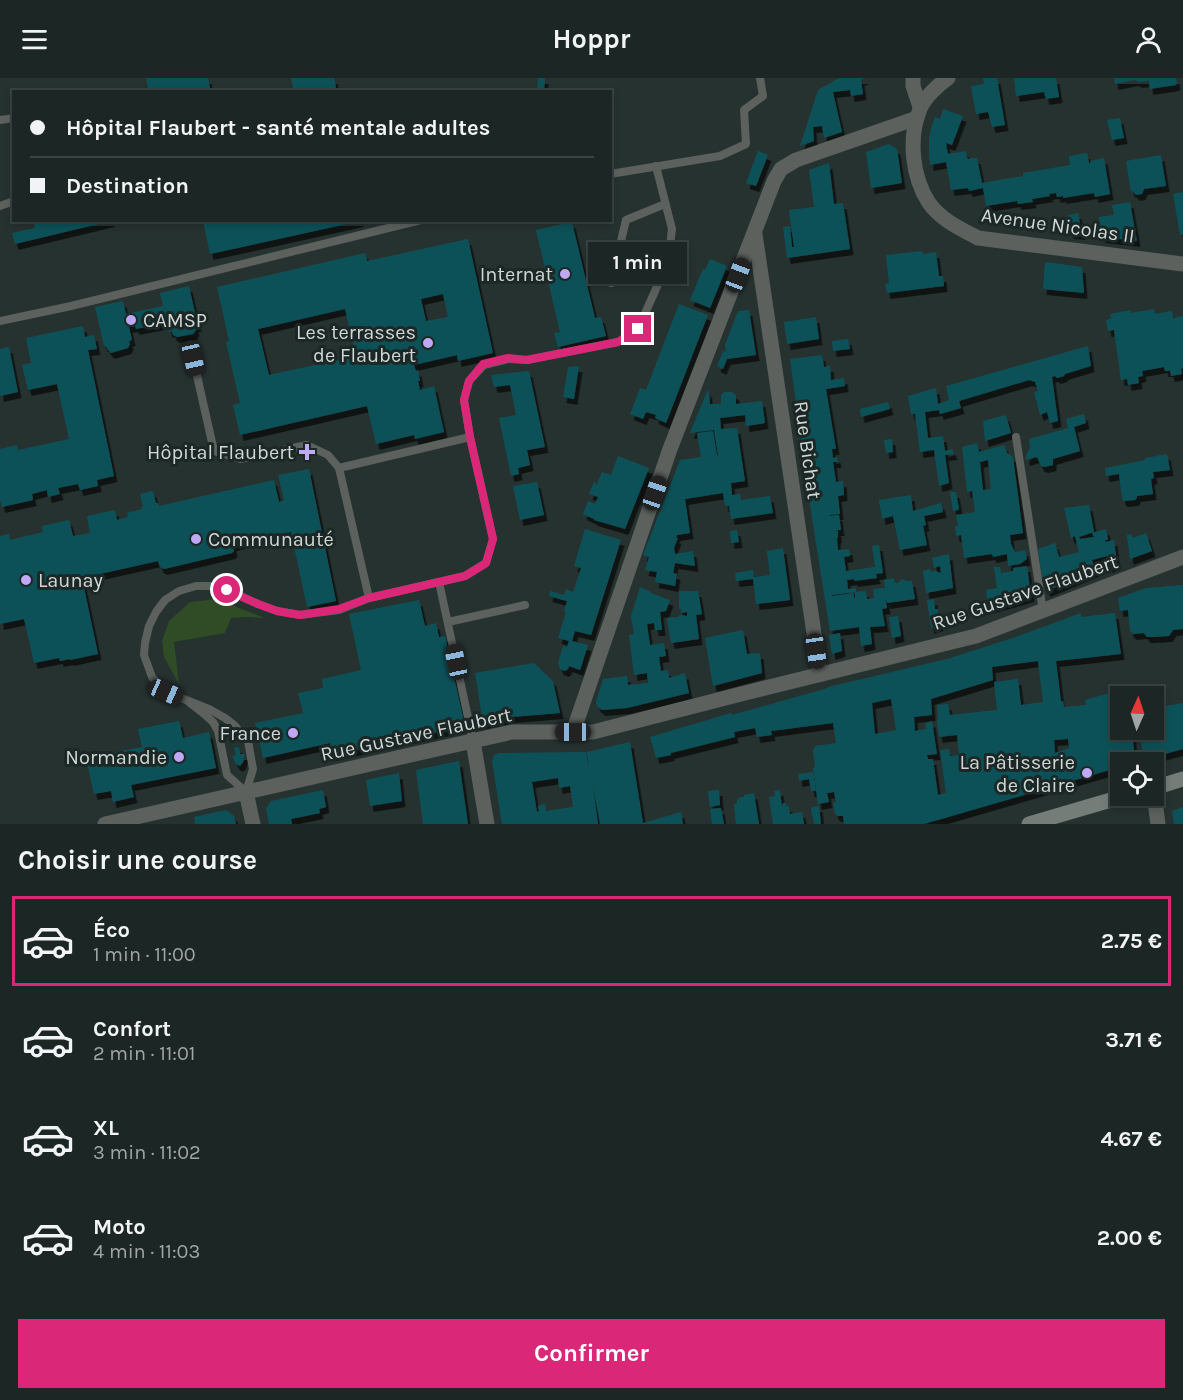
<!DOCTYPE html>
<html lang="fr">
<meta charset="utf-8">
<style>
:root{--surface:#1c2624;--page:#293231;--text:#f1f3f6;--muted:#a0a5a6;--line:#3a4341;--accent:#db2777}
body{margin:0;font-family:Karla,sans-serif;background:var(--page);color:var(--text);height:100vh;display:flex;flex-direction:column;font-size:22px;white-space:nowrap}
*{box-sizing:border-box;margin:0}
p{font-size:20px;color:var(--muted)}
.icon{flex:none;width:33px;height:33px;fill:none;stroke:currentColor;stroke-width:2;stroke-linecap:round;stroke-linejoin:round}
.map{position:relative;height:746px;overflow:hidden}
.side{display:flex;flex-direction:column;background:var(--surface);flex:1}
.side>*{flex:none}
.guide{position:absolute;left:12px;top:12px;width:600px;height:132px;border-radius:0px;box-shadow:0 3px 9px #0003,0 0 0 2px var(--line);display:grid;align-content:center;height:132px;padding:0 18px;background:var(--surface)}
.needle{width:39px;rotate:3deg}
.controls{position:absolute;left:1110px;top:608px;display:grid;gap:12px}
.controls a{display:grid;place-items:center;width:54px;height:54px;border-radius:0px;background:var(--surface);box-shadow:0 3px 9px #0003,0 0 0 2px var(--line);font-size:30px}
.end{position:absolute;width:27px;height:27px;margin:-14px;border:8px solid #db2777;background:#fff;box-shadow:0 0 0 3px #fff}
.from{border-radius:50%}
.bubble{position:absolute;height:42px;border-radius:0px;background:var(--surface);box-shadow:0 3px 9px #0003,0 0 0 2px var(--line);font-size:20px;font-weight:700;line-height:42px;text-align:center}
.car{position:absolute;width:18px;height:36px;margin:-18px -9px;border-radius:8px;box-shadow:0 0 4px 2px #0007;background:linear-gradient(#222 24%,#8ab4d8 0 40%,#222 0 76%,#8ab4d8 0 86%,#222 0)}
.guide b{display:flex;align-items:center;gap:21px;height:57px;font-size:22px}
.guide b+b{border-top:2px solid var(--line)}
.guide i{width:15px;height:15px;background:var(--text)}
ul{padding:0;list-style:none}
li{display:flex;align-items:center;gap:18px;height:90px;margin:0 12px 9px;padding:0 6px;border:3px solid transparent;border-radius:0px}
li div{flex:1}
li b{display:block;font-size:22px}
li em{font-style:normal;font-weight:700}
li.on{border-color:var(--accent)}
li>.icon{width:54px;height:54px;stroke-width:1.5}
h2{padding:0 18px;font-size:27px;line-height:72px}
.cta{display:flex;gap:12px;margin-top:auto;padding:12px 18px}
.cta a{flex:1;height:69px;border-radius:0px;background:var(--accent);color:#fff;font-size:24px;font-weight:700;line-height:69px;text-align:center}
header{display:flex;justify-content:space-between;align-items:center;height:78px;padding:0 18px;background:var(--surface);font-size:27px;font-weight:700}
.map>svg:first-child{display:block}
.green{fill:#2f4c26}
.building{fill:#115159;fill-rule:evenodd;filter:url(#shadow)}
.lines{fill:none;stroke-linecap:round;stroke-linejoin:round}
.service{stroke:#5c615e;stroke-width:8}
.minor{stroke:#5c615e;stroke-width:15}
.secondary{stroke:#757d78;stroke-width:15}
.route{stroke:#db2777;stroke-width:8}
.poi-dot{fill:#bfa8f4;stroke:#1c2826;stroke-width:2}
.labels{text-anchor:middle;stroke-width:6;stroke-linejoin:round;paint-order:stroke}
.street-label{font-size:20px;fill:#d0d7d6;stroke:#1c2826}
.poi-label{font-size:20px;fill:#d0d7d6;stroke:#1c2826;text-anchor:end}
</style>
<header><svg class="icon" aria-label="menu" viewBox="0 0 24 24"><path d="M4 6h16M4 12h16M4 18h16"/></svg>Hoppr<svg class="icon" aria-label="person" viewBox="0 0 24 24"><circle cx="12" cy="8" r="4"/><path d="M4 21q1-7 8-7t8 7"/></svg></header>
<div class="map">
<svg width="1183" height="746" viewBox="0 0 1183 746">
<defs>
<filter id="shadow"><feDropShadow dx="3.5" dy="6" stdDeviation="0" flood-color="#0009"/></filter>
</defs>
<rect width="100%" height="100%" fill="#263230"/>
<polygon class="green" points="216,521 265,540 247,539 231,540 225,555 174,564 179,606 164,579 162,563 169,543 190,524"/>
<g class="building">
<polygon points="146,0 208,0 211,14 149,14"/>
<polygon points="291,0 334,0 337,14 294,14"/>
<polygon points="538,0 545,0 544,14 537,14"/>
<polygon points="839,0 866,0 861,2 863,16 851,18 850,12 833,14 842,54 824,60 822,48 813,49 814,63 800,68 818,12"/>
<polygon points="983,0 997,0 1005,47 992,49 988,34 976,36 971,8 984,6"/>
<polygon points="1014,0 1056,0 1059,19 1046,21 1044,14 1016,18"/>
<polygon points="1114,0 1176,0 1177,5 1176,7 1150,11 1148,1 1147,3 1139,4 1135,2 1115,6"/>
<polygon points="943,31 963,38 952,67 946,65 948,76 966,73 967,80 969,81 971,80 977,80 982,105 1023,98 1023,95 1070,87 1069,78 1087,75 1089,85 1091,85 1090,83 1104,80 1110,116 1095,119 1094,115 1063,120 1063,118 1057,119 1056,115 1049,116 1050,118 1032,121 1033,124 1018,126 1017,123 986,128 983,110 969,113 968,110 951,112 946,84 930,87 929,74 929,60 932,47 935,39 940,41"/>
<polygon points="1120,40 1124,60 1112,62 1107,42"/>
<polygon points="889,66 897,71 902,105 871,110 866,74"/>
<polygon points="758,73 768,77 756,108 746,105"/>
<polygon points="1161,77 1166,108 1144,111 1142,116 1136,117 1133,113 1131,114 1126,83"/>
<polygon points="829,85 834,126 843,125 850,171 787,180 783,149 790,148 792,169 794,169 789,132 814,129 809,92"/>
<polygon points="1183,114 1183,156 1180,157 1173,116"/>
<polygon points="1130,124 1137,163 1102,159 1099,139 1114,137 1112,127"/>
<polygon points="1078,135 1082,156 1070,155 1068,137"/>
<polygon points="33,142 111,142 111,143 15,166 12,155 35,150"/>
<polygon points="203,142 360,142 360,143 210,176"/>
<polygon points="572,144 595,240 601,239 606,258 558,269 554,255 560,254 536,152"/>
<path d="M468 161 493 275 458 283 457 277 414 287 416 293 418 292 420 303H418L420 312 434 308 444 354 415 361 414 357 376 366 367 328 240 357 233 327 240 325 226 264 229 263 217 209 365 175 367 183ZM443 216 448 239 426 243 421 221ZM345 231 356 278 269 297 258 251Z"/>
<polygon points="922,173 923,176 936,174 939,198 943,198 944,208 887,215 885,206 889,205 886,177"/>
<polygon points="710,181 727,188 710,230 690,222 703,191 705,192"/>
<polygon points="1045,184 1082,189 1084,215 1043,211"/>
<polygon points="189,208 198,248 195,248 196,252 193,256 177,259 173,257 172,253 169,254 166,241 161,242 162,246 136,251 135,248 129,249 132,262 129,263 130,266 128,270 111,275 108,272 106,268 104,268 95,229 123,223 126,236 163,228 160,215"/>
<polygon points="679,226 708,237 666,345 655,340 656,337 646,334 643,341 630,336 640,310 646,312"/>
<polygon points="1154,231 1155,236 1172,233 1173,240 1183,238 1183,290 1181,291 1182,296 1171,298 1170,293 1165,293 1164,289 1142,293 1143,298 1138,299 1139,305 1128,307 1127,301 1121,302 1114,252 1108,253 1106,242 1111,241 1110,236 1131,232 1131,235"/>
<polygon points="749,232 756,277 727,281 723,291 717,288 723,273 726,274 725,267 738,233"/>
<polygon points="816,239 819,261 787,266 784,244"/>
<polygon points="83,248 85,259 94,257 97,271 88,272 114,398 97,402 98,408 80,412 78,406 58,410 60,416 48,419 47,412 32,416 33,422 2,429 0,422 0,371 17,367 18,372 69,361 57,306 28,312 22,287 31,285 26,260"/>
<polygon points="848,261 850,271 833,273 832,263"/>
<polygon points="1088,268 1091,288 1065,296 1064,298 1057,300 1055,298 1052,299 1058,343 1050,345 1047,334 1040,337 1034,314 1038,313 1035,304 1029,302 959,323 961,330 940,336 939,332 925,334 928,360 943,358 945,373 952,371 954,376 945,377 949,405 939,408 934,372 920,374 915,336 911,336 908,318 936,310 938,326 949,322 946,308"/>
<polygon points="9,269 18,314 0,318 0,271"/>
<polygon points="822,277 824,289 830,288 831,302 844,300 845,308 826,311 836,371 832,371 833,380 837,379 838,384 833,384 836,404 843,403 844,417 838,418 840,436 830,437 830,438 839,437 841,452 836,452 838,453 838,459 837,461 838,472 849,471 850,478 844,479 846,493 875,489 872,468 879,467 883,495 876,496 877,500 854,503 854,501 847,502 848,511 856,510 856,514 832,517 832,518 853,515 855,522 855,514 866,513 867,521 874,520 873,511 885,510 884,502 894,500 895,505 898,505 902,501 907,503 912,503 915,521 887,525 885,519 887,530 882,531 885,548 870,549 872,566 861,568 859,549 830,553 812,440 790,281"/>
<polygon points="579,288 574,321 563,319 568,289"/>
<polygon points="529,293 545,369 527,372 530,387 518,390 519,396 511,398 499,340 516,337 510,307 494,309 491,297"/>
<polygon points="708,311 710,326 721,326 721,317 724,314 732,314 736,317 736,326 762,323 765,345 746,348 745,337 720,340 721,351 737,350 745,403 731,405 732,417 740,416 741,422 770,418 773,435 731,441 729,428 725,428 723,415 685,421 690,455 677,457 676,460 678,460 674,470 675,476 693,473 695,488 675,485 673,495 677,496 675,508 655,504 657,494 645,492 649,479 643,477 680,382 701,379 697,355 713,353 717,377 718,377 714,352 690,355"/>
<polygon points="888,324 890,331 861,339 860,331"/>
<polygon points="1084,336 1086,345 1074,349 1080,373 1053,381 1053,387 1045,389 1041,388 1037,379 1026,382 1026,378 1030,369 1029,361 1068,350 1066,341"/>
<polygon points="1006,337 1011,355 985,363 983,343"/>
<polygon points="892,361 893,374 886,375 884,362"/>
<path d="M977 365 979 374 1004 367 1007 375 1013 379 1023 455 1010 457 1011 466 1015 474 1025 472 1027 481 1020 486 1008 488 1007 476 993 479 992 476 964 480 961 457 956 458 955 448H958L956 437 975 434 972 413 967 414 962 369ZM988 382 991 411 983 412 980 384Z"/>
<polygon points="1167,376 1170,392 1153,394 1154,400 1151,401 1153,416 1137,418 1137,420 1135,422 1124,423 1122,421 1119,396 1106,398 1105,390 1145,382 1145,380"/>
<polygon points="618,378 649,390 625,451 594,442 594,441 583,436 588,423 595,426 598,419 589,416 594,404 597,406 602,394 611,397"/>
<polygon points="309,391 336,523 307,529 291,454 233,467 234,473 232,475 164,491 160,489 158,483 82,500 98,576 70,582 70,581 60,583 59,580 34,585 24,541 0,546 0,458 9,456 10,462 43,454 42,448 69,442 73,458 90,455 87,438 115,432 117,442 128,439 127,435 142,431 141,429 143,428 140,416 153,413 156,425 158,425 159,428 274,402 279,424 284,422 278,397"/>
<polygon points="537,404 544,437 520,442 513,408"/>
<polygon points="950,414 956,414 959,431 958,432 953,433"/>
<polygon points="911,417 913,433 941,425 943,434 924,438 926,447 923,448 927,467 900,472 893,438 882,441 879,422"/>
<polygon points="1089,427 1094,454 1079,459 1080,461 1094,459 1092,455 1106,451 1108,462 1105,462 1106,464 1114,462 1117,486 1109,489 1107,478 1092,482 1095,493 1047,513 1042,499 1038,471 1055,465 1059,479 1079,474 1075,458 1071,460 1064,430"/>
<polygon points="585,451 621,462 591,557 575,553 572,563 588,567 580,592 569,588 568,591 565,593 560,591 558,585 563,568 567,569 569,563 558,560 566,534 564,533 567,523 549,518 550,513 564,517 566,511 573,514 581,490 574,488"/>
<polygon points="737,452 739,464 731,465 730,453"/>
<polygon points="1146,455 1152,473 1130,481 1127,457 1131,456 1133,460"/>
<polygon points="783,470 790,522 756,526 753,501 736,503 735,495 753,492 754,499 770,497 767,473"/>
<polygon points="949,476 953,510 926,515 923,493 930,491 931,494 935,493 941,495 940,488 934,490 932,480"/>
<polygon points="1027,488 1031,518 988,530 986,512 997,510 994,489 1000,489 1001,495 1013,493 1013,490"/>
<polygon points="1183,507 1183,551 1173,552 1169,558 1151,559 1147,559 1144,555 1133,556 1130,553 1128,532 1120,533 1118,520 1146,510"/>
<polygon points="640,509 651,514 651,515 670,522 666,533 660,534 662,552 655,552 654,545 647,546 650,567 664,565 666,578 659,579 661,593 668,592 669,600 685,595 689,615 627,630 602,632 597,628 596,624 603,601 627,598 628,607 648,605 647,595 634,597 629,557 634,556 631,538"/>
<polygon points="679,513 698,513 702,536 696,537 699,561 671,565 667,540 678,539 679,537 687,538 687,534 681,535 681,531 679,531"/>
<polygon points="934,521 935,531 938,531 940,547 931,550 927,522"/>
<polygon points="419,522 425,548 436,545 439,559 445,558 465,648 332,677 330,665 263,680 255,645 303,635 298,615 323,610 322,601 361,592 349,536"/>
<path d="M1081 535V539L1115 535 1121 576 1056 583 1061 623H1063L1064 629 1086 627 1085 622 1127 610 1128 618H1120V641L1113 643 1114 650 1120 649V651H1132L1135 684H1120V689L924 746H844L843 738H838L835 736 833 725 836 724 834 714 827 715 829 724 818 726 813 690 815 689 813 673 815 668 836 665 833 645 771 653 772 657 757 659 755 650 734 654 735 659 671 675V677L656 680 650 659 731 635 732 637 828 610V609L947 581 1013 560ZM1038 583 1043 624 1021 627 1018 601 994 604 997 632 950 637 948 626 937 627 938 639 937 644 939 659 957 657 959 677 950 678 949 671 940 672 946 715 938 717 933 681H928L927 677 937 676 932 643 926 645 925 648 927 651 915 653 914 639 932 637 931 621 993 602 992 589ZM891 621 896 652 875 656 872 625ZM1068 661 1069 670 1055 675 1054 662Z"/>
<polygon points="898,538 901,558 892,560 889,539"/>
<polygon points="743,552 747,576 760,575 762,595 713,608 705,560"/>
<polygon points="840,555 842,573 832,576 829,557"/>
<polygon points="534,585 553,603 560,635 512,639 483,645 475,595"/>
<polygon points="1183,625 1183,671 1143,682 1140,651 1154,651 1154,630"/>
<polygon points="179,643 183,660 209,654 216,690 131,707 134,719 113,724 111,713 94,716 86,680 142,669 138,651"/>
<path d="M630 664 643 745 681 734 683 746H600L593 708 598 746H502L492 683 494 677 500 675 586 674 589 690 587 674ZM558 700 559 710 570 708 573 729 546 733 545 726 538 728 539 733 537 734 532 704Z"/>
<polygon points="239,669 240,676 245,676 243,684 240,688 236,686 232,678 236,677 234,670"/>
<polygon points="459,683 468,746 423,746 416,692"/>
<polygon points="813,694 816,713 811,713 809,701 799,703 798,696"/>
<polygon points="399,695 402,723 370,728 366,702"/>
<polygon points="323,712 326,729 319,731 320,735 291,741 292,746 269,746 266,730 271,723"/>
<polygon points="719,712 720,727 710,729 708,713"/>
<polygon points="780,712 782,729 783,725 786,725 786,728 789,728 790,736 802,734 804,746 773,746 769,719 775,718 774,713"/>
<polygon points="754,715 759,746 736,746 734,726 737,725 737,722 740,719 744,719 744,717"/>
<polygon points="819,728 821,746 814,746 811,731 812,729"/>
<polygon points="1183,729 1183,746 1174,746 1172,733"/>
<polygon points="721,730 724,746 712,746 710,731"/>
<polygon points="226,732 234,738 236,746 195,746 194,739"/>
</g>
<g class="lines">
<g class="service">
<polyline points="0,42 14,40"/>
<polyline points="610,96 720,78 746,66 744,32 763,18 760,0"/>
<polyline points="0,128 14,123"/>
<polyline points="611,205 626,142 665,126"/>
<polyline points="0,243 71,228 421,142"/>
<polyline points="470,359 464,322 469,303 484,287 508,281 527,282 618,264 638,251 668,184 672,151 656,88"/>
<polyline points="1016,359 1043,533"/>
<polyline points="339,390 369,520"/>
<polyline points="439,504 473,663"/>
<polyline points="448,544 525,527"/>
<polyline points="189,624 203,635 213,644 218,653 227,697 246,714 253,691 248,663 234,647 225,640 209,631 166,614 152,599 144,577 145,565 149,548 156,534 165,522 179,513 196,508 210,508 227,512 258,526 277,533 300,537 339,532 369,520 465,498 486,485 493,461 470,359 339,390 328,377 307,367 240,381 214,373 193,280"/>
</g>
<g class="minor">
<polyline points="913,0 913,8 920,29"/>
<path d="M948 0C938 7 924 20 920 31 908 60 912 99 929 125 941 142 961 151 978 160L1183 186"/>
<polyline points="755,156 820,596"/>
<polyline points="573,654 670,371 774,103 781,91 796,82 917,40"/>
<polyline points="473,663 487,746"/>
<polyline points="246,714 253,746"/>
<polyline points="1154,716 1158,746"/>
<polyline points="105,746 512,654 593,654 741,616 976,558 1183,479"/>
</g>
<g class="secondary">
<polyline points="1154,710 1183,701"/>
<polyline points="1029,746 1128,717"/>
</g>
</g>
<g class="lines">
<polyline class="route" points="227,512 258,526 277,533 300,537 339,531 369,520 465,498 486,485 493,461 470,359 464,322 469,303 483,286 508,280 527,282 618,264 638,251"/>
</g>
<g class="poi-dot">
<circle cx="565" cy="196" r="6"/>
<circle cx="131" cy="242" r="6"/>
<circle cx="428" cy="265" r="6"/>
<path d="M304 365h6v6h6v6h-6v6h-6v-6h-6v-6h6z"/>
<circle cx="196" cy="461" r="6"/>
<circle cx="26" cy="502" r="6"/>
<circle cx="293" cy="655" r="6"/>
<circle cx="179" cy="679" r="6"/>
<circle cx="1087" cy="695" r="6"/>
</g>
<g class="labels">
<g class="street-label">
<text transform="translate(1058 147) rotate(8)" y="7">Avenue Nicolas II</text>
<text transform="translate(808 372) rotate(82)" y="7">Rue Bichat</text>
<text transform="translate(1025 514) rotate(-19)" y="7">Rue Gustave Flaubert</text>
<text transform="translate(416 656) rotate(-12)" y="7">Rue Gustave Flaubert</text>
</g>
<g class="poi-label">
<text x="553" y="203">Internat</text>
<text x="143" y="249" text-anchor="start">CAMSP</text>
<text x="416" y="261">Les terrasses<tspan x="416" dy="23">de Flaubert</tspan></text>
<text x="294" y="381">Hôpital Flaubert</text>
<text x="208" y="468" text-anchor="start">Communauté</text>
<text x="38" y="509" text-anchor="start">Launay</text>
<text x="281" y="662">France</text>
<text x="167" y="686">Normandie</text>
<text x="1075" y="691">La Pâtisserie<tspan x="1075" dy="23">de Claire</tspan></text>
</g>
</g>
</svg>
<div class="controls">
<a><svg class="needle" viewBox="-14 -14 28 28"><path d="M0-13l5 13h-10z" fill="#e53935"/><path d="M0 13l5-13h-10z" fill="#a0a5a6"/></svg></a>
<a><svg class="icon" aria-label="locate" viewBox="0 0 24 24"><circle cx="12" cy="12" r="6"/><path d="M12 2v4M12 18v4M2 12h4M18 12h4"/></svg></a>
</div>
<i class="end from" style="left:227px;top:512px"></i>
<i class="end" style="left:638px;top:251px"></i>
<div class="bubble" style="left:588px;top:164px;width:99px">1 min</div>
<i class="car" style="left:738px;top:197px;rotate:21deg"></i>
<i class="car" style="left:193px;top:280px;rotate:167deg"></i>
<i class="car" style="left:655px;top:415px;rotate:19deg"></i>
<i class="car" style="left:816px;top:573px;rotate:172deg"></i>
<i class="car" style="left:456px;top:584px;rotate:348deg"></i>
<i class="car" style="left:166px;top:614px;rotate:114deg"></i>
<i class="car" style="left:573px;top:654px;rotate:270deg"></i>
<div class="guide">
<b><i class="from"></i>Hôpital Flaubert - santé mentale adultes</b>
<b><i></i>Destination</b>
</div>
</div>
<section class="side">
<h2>Choisir une course</h2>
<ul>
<li class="on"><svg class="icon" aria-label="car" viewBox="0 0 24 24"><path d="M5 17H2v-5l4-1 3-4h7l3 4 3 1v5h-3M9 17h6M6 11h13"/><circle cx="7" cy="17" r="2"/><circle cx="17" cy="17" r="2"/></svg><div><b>Éco</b><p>1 min · 11:00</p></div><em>2.75 €</em></li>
<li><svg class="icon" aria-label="car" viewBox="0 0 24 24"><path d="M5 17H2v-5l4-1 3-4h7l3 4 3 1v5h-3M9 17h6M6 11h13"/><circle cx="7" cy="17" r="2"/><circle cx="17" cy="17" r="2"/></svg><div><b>Confort</b><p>2 min · 11:01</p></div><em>3.71 €</em></li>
<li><svg class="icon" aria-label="car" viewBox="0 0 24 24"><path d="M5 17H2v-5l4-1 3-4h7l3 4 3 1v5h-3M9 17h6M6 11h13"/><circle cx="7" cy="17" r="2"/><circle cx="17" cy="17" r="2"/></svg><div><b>XL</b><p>3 min · 11:02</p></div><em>4.67 €</em></li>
<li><svg class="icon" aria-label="car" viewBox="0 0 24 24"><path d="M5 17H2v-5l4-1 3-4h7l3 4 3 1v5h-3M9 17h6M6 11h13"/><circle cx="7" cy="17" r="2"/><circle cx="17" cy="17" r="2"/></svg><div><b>Moto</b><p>4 min · 11:03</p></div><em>2.00 €</em></li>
</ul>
<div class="cta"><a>Confirmer</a></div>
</section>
